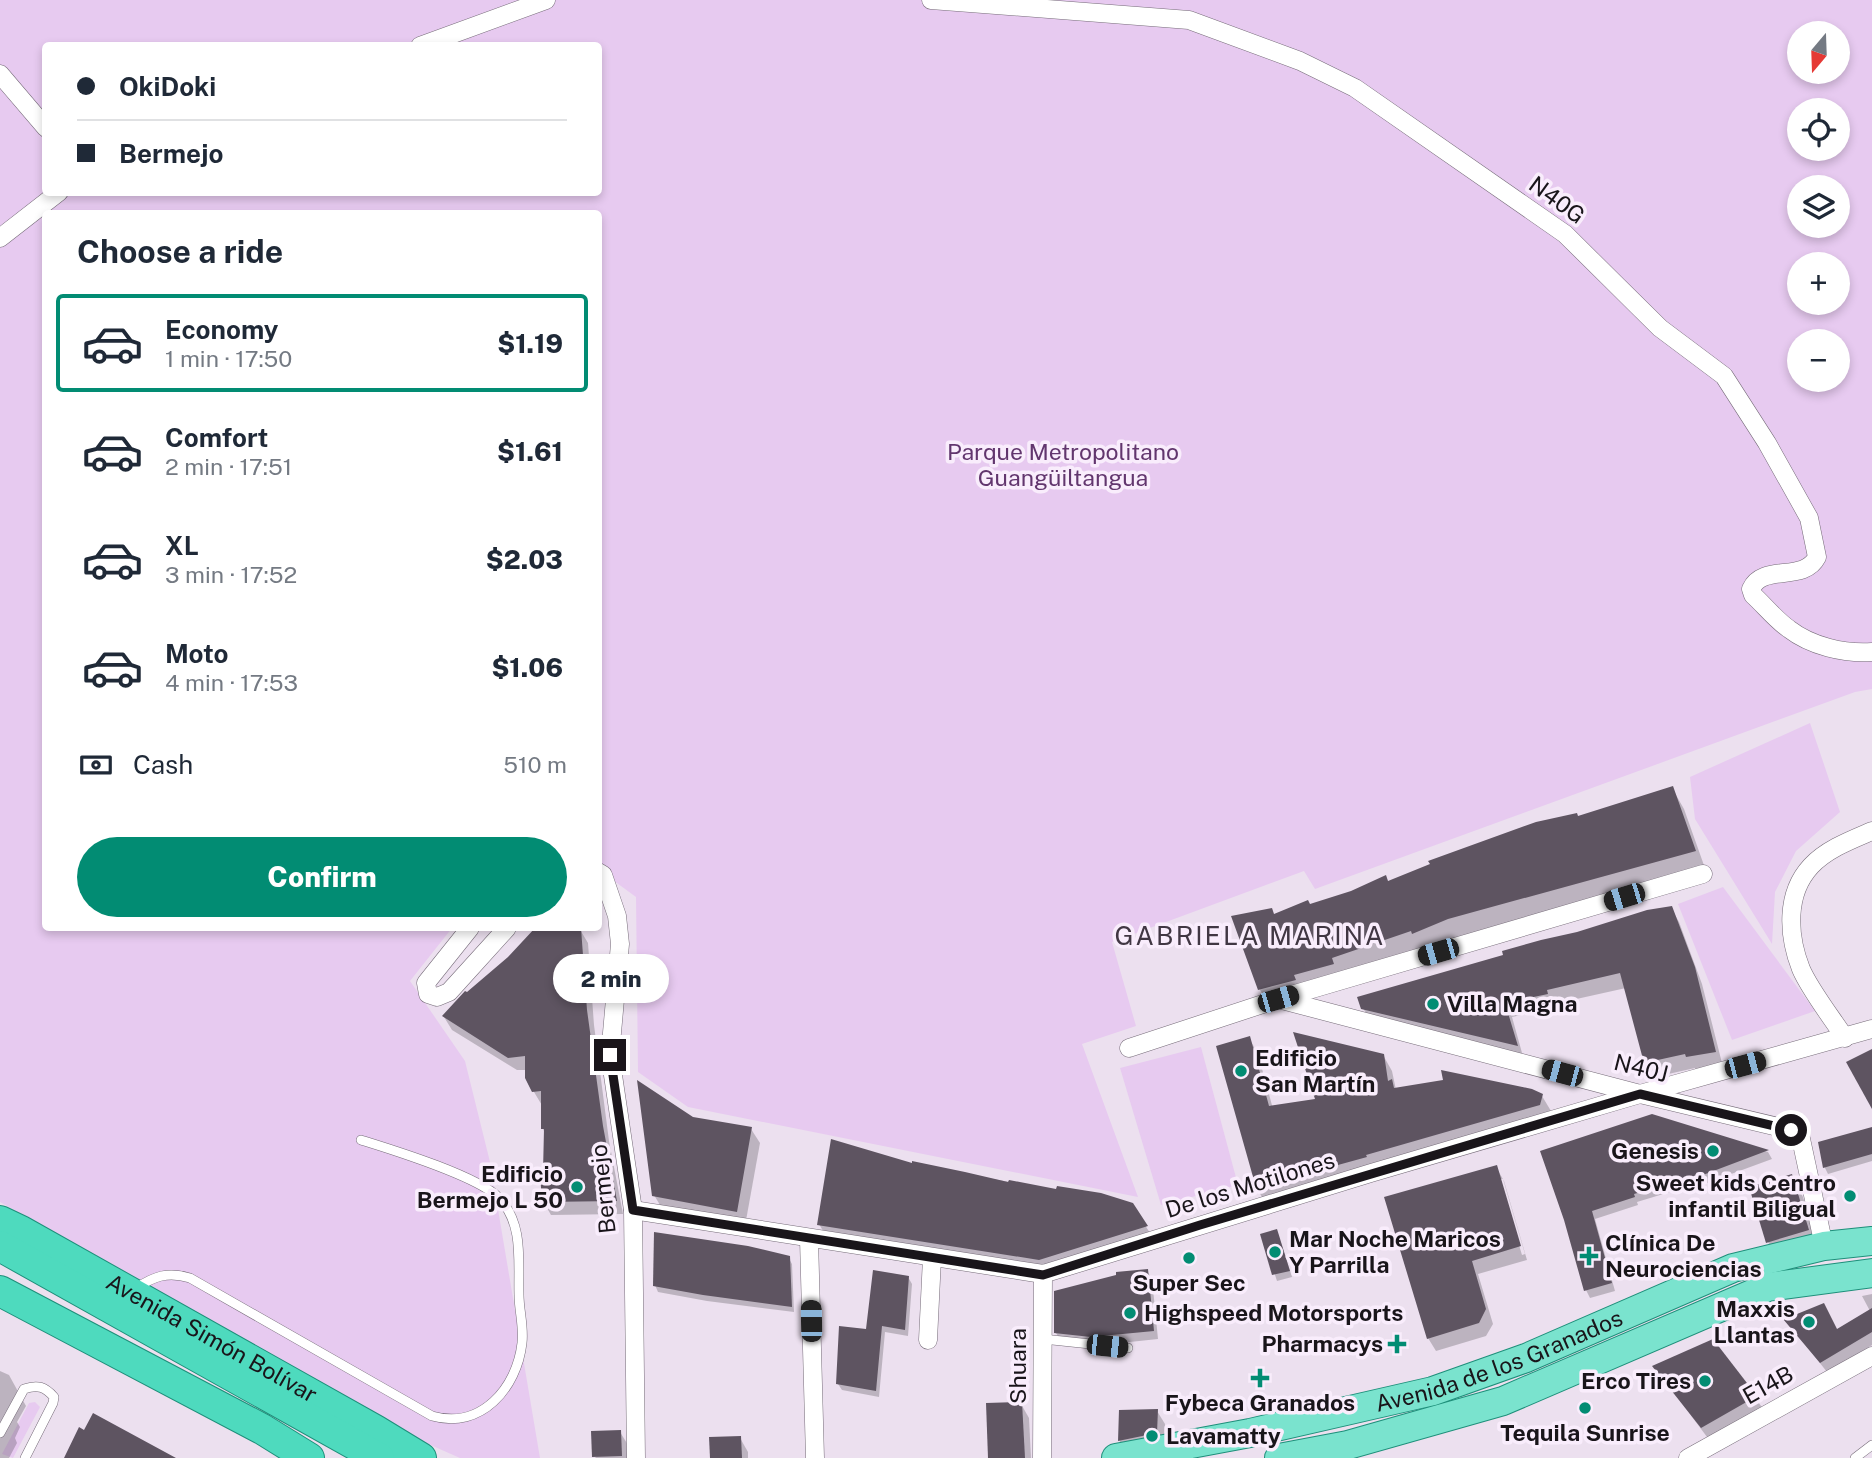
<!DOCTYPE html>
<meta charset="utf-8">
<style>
:root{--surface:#fff;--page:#f6f6f7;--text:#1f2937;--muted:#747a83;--line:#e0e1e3;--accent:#028c73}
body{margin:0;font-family:"Public Sans",sans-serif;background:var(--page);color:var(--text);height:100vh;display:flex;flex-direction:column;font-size:26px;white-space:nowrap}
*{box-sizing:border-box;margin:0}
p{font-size:23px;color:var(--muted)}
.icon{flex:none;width:38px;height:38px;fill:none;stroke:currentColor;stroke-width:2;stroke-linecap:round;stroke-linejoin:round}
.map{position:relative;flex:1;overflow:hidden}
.side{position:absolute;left:42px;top:210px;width:560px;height:721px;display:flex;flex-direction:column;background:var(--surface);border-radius:7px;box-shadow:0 4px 10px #0003}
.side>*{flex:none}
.banner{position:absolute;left:42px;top:42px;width:560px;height:154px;border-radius:7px;box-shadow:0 4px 10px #0003;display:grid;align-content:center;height:154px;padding:0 35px;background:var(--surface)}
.needle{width:46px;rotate:199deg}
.buttons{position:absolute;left:1787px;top:21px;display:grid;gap:14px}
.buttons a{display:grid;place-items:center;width:63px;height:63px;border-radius:50%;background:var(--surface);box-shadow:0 4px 10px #0003;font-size:35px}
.end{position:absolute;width:32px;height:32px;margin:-16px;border:9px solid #19151a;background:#fff;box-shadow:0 0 0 4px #fff}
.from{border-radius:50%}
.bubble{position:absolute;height:49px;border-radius:24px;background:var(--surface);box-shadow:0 4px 10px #0003;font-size:23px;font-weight:800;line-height:49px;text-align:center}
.car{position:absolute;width:21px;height:42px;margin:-21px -10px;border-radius:9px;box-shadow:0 0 5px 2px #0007;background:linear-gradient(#222 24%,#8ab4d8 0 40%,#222 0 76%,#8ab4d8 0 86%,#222 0)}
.banner b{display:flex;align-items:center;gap:24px;height:66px;font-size:26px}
.banner b+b{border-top:2px solid var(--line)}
.banner i{width:18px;height:18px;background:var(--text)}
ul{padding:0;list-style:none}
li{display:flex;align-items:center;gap:21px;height:98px;margin:0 14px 10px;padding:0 21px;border:4px solid transparent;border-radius:7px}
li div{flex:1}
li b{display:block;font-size:26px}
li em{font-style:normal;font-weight:800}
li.on{border-color:var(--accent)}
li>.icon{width:63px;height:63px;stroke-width:1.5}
h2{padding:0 35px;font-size:32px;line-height:84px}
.pay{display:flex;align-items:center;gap:18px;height:77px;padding:0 35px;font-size:26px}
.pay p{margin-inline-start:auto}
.primary-button{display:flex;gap:14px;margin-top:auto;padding:14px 35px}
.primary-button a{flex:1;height:80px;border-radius:42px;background:var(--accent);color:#fff;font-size:28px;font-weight:800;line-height:80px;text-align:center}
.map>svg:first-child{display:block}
.green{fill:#e7caf0;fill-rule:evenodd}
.shadow{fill:#0003;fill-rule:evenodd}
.building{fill:#5e5461}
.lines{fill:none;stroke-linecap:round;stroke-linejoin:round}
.service-casing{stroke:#766c79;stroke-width:10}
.minor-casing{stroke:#766c79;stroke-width:19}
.primary-casing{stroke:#1e8f7a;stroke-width:30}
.trunk-casing{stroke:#1e8f7a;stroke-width:32}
.service{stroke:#fff;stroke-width:9}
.minor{stroke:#fff;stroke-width:18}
.primary{stroke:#7ae3ce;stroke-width:28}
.trunk{stroke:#4edabe;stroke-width:30}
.route{stroke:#19151a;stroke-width:9}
.poi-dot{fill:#028c73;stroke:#f9edfc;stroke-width:2.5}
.labels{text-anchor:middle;stroke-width:7;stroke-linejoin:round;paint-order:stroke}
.street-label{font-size:23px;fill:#19151a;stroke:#f9edfc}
.park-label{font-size:23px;fill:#62366e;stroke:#f9edfc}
.poi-label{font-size:23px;font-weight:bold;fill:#19151a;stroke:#f9edfc;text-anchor:start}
.quarter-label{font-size:26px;letter-spacing:2px;fill:#413743;stroke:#f9edfc}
</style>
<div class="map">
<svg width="1872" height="1458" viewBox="0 0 1872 1458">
<rect width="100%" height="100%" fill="#ece0ef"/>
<g class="green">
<path d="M0 0H1872V689L1855 692 1315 889 1304 871 1112 942 1136 1026 1082 1044 1138 1197 688 1107 638 1072 636 897 599 870 598 214H46V928H452L410 981 465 1061 490 1162 540 1458H460L426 1443 0 1202ZM1799 33H1838V72H1799ZM46 46H598V192H46ZM1799 110H1838V149H1799ZM1799 187H1838V226H1799ZM1799 264H1838V303H1799ZM1799 341H1838V380H1799Z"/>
<polygon points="1810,723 1840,812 1796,851 1775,892 1772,944 1695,819 1690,777"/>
<polygon points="1723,887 1815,1011 1732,1040 1678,904"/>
<polygon points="1201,1047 1238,1185 1161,1205 1120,1068"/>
<polygon points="35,1402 40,1407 13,1458 2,1454 29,1403"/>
</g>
<g class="shadow">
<polygon points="1672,788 1684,809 1706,871 1305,996 1306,1001 1272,1010 1260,990 1233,917 1274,916 1310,906 1389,882"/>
<polygon points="1671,908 1679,922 1702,984 1723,1067 1696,1071 1695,1068 1655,1077 1646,1063 1626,988 1554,1004 1555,1008 1512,1017 1524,1060 1372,1024 1363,1008"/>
<polygon points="538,928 579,928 588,943 594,1025 609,1141 623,1214 551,1215 543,1201 545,1133 543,1129 543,1107 534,1092 527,1070 517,1070 452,1030 444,1017 509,958"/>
<polygon points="1249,1038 1258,1054 1273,1109 1317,1101 1383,1055 1392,1071 1396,1090 1542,1096 1551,1111 1267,1206 1258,1190"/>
<polygon points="1652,1115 1768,1152 1772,1159 1685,1191 1683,1188 1637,1202 1638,1205 1595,1219 1615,1291 1590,1298 1586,1290 1566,1220"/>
<polygon points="751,1129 760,1143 745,1226 663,1210 654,1195"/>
<polygon points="1872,1129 1872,1161 1828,1174 1825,1168 1820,1143"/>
<polygon points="914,1165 1132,1204 1153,1238 1047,1271 826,1236 819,1224"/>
<path d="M1496 1167 1504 1181 1527 1260 1478 1274 1493 1324 1486 1336 1436 1351 1428 1338ZM1499 1179H1503L1525 1254 1522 1255Z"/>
<polygon points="1791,1176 1803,1197 1820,1251 1780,1263 1768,1242"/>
<polygon points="1277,1231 1292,1277 1277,1281 1262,1235"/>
<polygon points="788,1257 792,1264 794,1312 707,1301 658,1292 655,1285"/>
<polygon points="1147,1271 1152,1279 1158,1339 1111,1344 1061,1341 1056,1333"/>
<polygon points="908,1277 912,1284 908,1336 885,1332 879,1397 842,1390 838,1384"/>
<polygon points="1872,1294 1872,1345 1827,1372 1782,1315 1797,1316 1837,1332 1870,1311 1862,1296"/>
<polygon points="1713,1341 1764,1410 1710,1441 1655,1367"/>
<polygon points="0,1371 9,1375 26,1406 17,1422 20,1427 15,1438 17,1443 9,1458 0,1458"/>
<polygon points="1021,1404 1029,1418 1031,1458 990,1458"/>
<polygon points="1157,1411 1165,1424 1164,1447 1127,1454 1119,1440"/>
<polygon points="620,1432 628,1445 628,1458 595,1458"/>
<polygon points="740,1438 748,1452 748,1458 712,1458"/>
</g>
<g class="building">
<polygon points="1673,786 1696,851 1448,919 1412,934 1411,931 1332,958 1334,964 1294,975 1296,980 1258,990 1231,916 1272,908 1274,914 1308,900 1310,904 1351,891 1386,875 1388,881 1430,864 1428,861 1536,822 1577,813 1578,816"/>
<polygon points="1672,906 1695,967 1716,1052 1686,1057 1685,1054 1644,1063 1620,973 1547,990 1548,994 1505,1003 1518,1046 1361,1009 1357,997 1503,955 1502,951 1541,940 1577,932 1647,910"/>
<polygon points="535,928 581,928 587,1010 603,1126 617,1201 542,1202 540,1173 543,1172 544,1129 541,1129 541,1091 532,1092 525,1078 525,1056 508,1058 442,1016 465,991 467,992 508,957"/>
<polygon points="1293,1032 1384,1054 1388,1081 1392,1079 1394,1088 1443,1080 1441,1070 1532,1089 1543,1094 1540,1105 1366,1155 1367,1157 1327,1168 1327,1170 1257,1191 1216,1046 1250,1036 1269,1106 1315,1099"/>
<polygon points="1872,1049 1872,1109 1846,1062"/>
<polygon points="637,1080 693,1117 752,1127 737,1212 652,1196"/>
<polygon points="1652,1114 1769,1150 1679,1184 1678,1181 1634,1194 1635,1197 1592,1211 1612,1283 1584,1291 1564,1220 1540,1151"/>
<polygon points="1872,1127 1872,1154 1823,1168 1818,1142"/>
<polygon points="831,1139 912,1163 912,1161 965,1172 1008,1182 1009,1180 1056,1189 1057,1186 1101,1193 1133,1203 1148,1226 1039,1260 817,1225"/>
<polygon points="1497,1165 1521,1246 1472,1261 1486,1309 1479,1323 1427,1339 1384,1197"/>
<polygon points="1792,1174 1809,1230 1766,1243 1749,1187"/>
<polygon points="1277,1229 1290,1271 1272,1275 1260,1234"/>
<polygon points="654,1232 748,1246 790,1256 792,1307 703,1295 653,1286"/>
<polygon points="1148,1269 1154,1331 1091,1337 1054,1333 1054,1291 1116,1275 1116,1272"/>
<polygon points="873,1270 909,1276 905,1330 882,1326 876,1391 836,1384 839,1326 866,1329"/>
<polygon points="1824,1303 1837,1329 1872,1308 1872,1332 1820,1363 1778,1313 1797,1314"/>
<polygon points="1713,1339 1757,1396 1701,1428 1652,1366"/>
<polygon points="1022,1402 1025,1458 988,1458 986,1403"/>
<polygon points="1158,1409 1157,1433 1118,1441 1119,1410"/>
<polygon points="93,1413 176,1458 64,1458 79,1427 84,1430"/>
<polygon points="621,1430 622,1456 592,1457 591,1431"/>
<polygon points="741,1436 742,1458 710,1458 709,1437"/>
</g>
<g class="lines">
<defs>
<g id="service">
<path d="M135 1289C154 1276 168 1271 190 1278L432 1416C481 1430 517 1388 522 1343 524 1327 519 1310 519 1295 518 1261 524 1224 499 1198 478 1176 393 1150 361 1140"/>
<polyline points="1043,1339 1128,1348"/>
<path d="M0 1433 24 1389C38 1384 45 1387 54 1397L53 1403 25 1458"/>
<polyline points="1855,1458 1872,1445"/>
</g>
<g id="minor">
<path d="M931 0 1189 20 1300 61 1355 88 1565 234 1660 328 1724 376 1767 443 1809 518 1817 557C1804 583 1763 563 1751 589L1753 595C1765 606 1776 620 1789 629 1811 646 1844 654 1872 652"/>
<polyline points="420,46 546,0"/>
<polyline points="0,74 46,128"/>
<polyline points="0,238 59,192"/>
<polyline points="598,872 603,875 617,916 620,944 610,1055 633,1210 636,1458"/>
<polyline points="470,928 426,983 428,994 437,997 449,992 507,928"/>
<polyline points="1278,999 1640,1094 1791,1130 1801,1139 1824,1246"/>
<path d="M1845 1038C1832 1018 1810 990 1801 969 1788 936 1785 894 1811 866 1827 849 1851 840 1872 831"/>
<polyline points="1129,1048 1278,999 1703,874"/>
<polyline points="633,1210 1043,1274 1371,1173 1640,1094 1872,1029"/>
<polyline points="809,1239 815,1458"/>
<polyline points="928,1340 932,1258"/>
<polyline points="1042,1458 1043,1274"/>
<polyline points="1688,1458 1872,1356"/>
</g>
<g id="primary">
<path id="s1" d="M1116 1458 1250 1433 1433 1391 1526 1358 1733 1268 1824 1246 1872 1241"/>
<polyline points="1279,1458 1348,1445 1503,1401 1768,1287 1872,1273"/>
</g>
<g id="trunk">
<path id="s2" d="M0 1221 21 1231 375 1430 421 1458"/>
<polyline points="0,1246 379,1458"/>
<polyline points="0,1291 262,1429 309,1458"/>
</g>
</defs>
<use href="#service" class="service-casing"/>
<use href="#minor" class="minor-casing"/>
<use href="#primary" class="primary-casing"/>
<use href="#trunk" class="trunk-casing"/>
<use href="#service" class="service"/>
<use href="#minor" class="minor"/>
<use href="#primary" class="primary"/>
<use href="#trunk" class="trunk"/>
</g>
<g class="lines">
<polyline class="route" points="610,1055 633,1210 1043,1275 1200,1225 1640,1094 1791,1130"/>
</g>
<g class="poi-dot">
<circle cx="1433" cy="1004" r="7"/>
<circle cx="1241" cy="1071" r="7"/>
<circle cx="1713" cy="1151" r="7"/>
<circle cx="577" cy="1187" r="7"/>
<circle cx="1850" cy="1196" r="7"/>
<circle cx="1275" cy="1252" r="7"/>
<path d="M1585.5 1245.5h7v7h7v7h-7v7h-7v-7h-7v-7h7z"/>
<circle cx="1189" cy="1258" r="7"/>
<circle cx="1130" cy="1313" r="7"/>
<circle cx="1809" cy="1322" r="7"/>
<path d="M1393.5 1333.5h7v7h7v7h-7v7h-7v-7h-7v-7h7z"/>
<path d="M1256.5 1367.5h7v7h7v7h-7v7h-7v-7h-7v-7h7z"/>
<circle cx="1705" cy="1381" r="7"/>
<circle cx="1585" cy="1408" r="7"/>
<circle cx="1152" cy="1436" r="7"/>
</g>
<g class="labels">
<g class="street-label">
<text transform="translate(1557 200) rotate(36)" y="8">N40G</text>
<text transform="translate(1641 1068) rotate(14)" y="8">N40J</text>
<text transform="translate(1250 1185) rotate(-17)" y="8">De los Motilones</text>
<text transform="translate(603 1189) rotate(-96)" y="8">Bermejo</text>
<text dy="8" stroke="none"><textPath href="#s2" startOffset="242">Avenida Simón Bolívar</textPath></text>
<text dy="8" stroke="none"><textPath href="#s1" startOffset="396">Avenida de los Granados</textPath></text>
<text transform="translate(1018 1366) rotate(-90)" y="8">Shuara</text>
<text transform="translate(1768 1385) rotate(-29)" y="8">E14B</text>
</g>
<g class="park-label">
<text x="1063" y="460">Parque Metropolitano<tspan x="1063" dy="26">Guangüiltangua</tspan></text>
</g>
<g class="poi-label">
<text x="1447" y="1012">Villa Magna</text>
<text x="1255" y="1066">Edificio<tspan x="1255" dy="26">San Martín</tspan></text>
<text x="1699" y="1159" text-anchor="end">Genesis</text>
<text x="563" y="1182" text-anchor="end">Edificio<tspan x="563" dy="26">Bermejo L 50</tspan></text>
<text x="1836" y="1191" text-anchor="end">Sweet kids Centro<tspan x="1836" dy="26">infantil Biligual</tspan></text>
<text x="1289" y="1247">Mar Noche Maricos<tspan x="1289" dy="26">Y Parrilla</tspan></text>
<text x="1605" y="1251">Clínica De<tspan x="1605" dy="26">Neurociencias</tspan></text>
<text x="1189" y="1291" text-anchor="middle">Super Sec</text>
<text x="1795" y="1317" text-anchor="end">Maxxis<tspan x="1795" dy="26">Llantas</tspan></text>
<text x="1144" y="1321">Highspeed Motorsports</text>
<text x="1383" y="1352" text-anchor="end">Pharmacys</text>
<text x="1691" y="1389" text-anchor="end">Erco Tires</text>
<text x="1260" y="1411" text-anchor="middle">Fybeca Granados</text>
<text x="1585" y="1441" text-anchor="middle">Tequila Sunrise</text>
<text x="1166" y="1444">Lavamatty</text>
</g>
<g class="quarter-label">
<text x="1250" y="945">GABRIELA MARINA</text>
</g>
</g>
</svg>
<div class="buttons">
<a><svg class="needle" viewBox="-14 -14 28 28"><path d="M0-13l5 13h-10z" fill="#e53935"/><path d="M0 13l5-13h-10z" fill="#747a83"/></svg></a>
<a><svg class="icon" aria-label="locate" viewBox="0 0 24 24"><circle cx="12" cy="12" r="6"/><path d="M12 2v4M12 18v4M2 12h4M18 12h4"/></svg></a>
<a><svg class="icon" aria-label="layers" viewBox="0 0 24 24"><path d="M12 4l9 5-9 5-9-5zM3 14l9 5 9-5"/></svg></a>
<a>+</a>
<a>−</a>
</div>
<i class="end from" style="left:1791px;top:1130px"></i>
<i class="end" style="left:610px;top:1055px"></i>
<div class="bubble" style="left:553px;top:954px;width:116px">2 min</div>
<i class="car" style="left:1624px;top:897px;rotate:253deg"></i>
<i class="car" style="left:1438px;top:952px;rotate:254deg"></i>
<i class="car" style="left:1278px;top:999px;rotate:74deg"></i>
<i class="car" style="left:1745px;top:1065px;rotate:75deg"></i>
<i class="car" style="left:1562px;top:1073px;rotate:285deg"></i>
<i class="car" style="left:811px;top:1321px;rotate:359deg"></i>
<i class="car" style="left:1107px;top:1346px;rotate:96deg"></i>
<div class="banner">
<b><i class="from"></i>OkiDoki</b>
<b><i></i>Bermejo</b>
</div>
<section class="side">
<h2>Choose a ride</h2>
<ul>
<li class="on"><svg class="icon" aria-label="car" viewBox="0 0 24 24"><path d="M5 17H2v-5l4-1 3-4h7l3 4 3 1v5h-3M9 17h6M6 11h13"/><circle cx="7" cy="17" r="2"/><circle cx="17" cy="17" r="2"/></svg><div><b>Economy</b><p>1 min · 17:50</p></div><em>$1.19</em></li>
<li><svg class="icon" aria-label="car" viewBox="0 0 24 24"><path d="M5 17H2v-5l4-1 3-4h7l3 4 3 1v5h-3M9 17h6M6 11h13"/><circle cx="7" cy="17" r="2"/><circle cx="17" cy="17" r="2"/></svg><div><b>Comfort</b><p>2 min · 17:51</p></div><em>$1.61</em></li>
<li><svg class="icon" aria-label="car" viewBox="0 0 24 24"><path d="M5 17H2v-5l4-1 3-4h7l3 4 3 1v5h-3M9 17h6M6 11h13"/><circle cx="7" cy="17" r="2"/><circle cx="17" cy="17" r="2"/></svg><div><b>XL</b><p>3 min · 17:52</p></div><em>$2.03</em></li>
<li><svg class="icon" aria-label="car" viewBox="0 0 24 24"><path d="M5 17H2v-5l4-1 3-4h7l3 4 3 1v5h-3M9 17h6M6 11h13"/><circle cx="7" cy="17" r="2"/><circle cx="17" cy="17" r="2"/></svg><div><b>Moto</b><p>4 min · 17:53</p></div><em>$1.06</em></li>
</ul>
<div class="pay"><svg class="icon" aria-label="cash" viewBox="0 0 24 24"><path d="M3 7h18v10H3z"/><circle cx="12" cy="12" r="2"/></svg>Cash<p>510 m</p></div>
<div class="primary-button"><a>Confirm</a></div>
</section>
</div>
